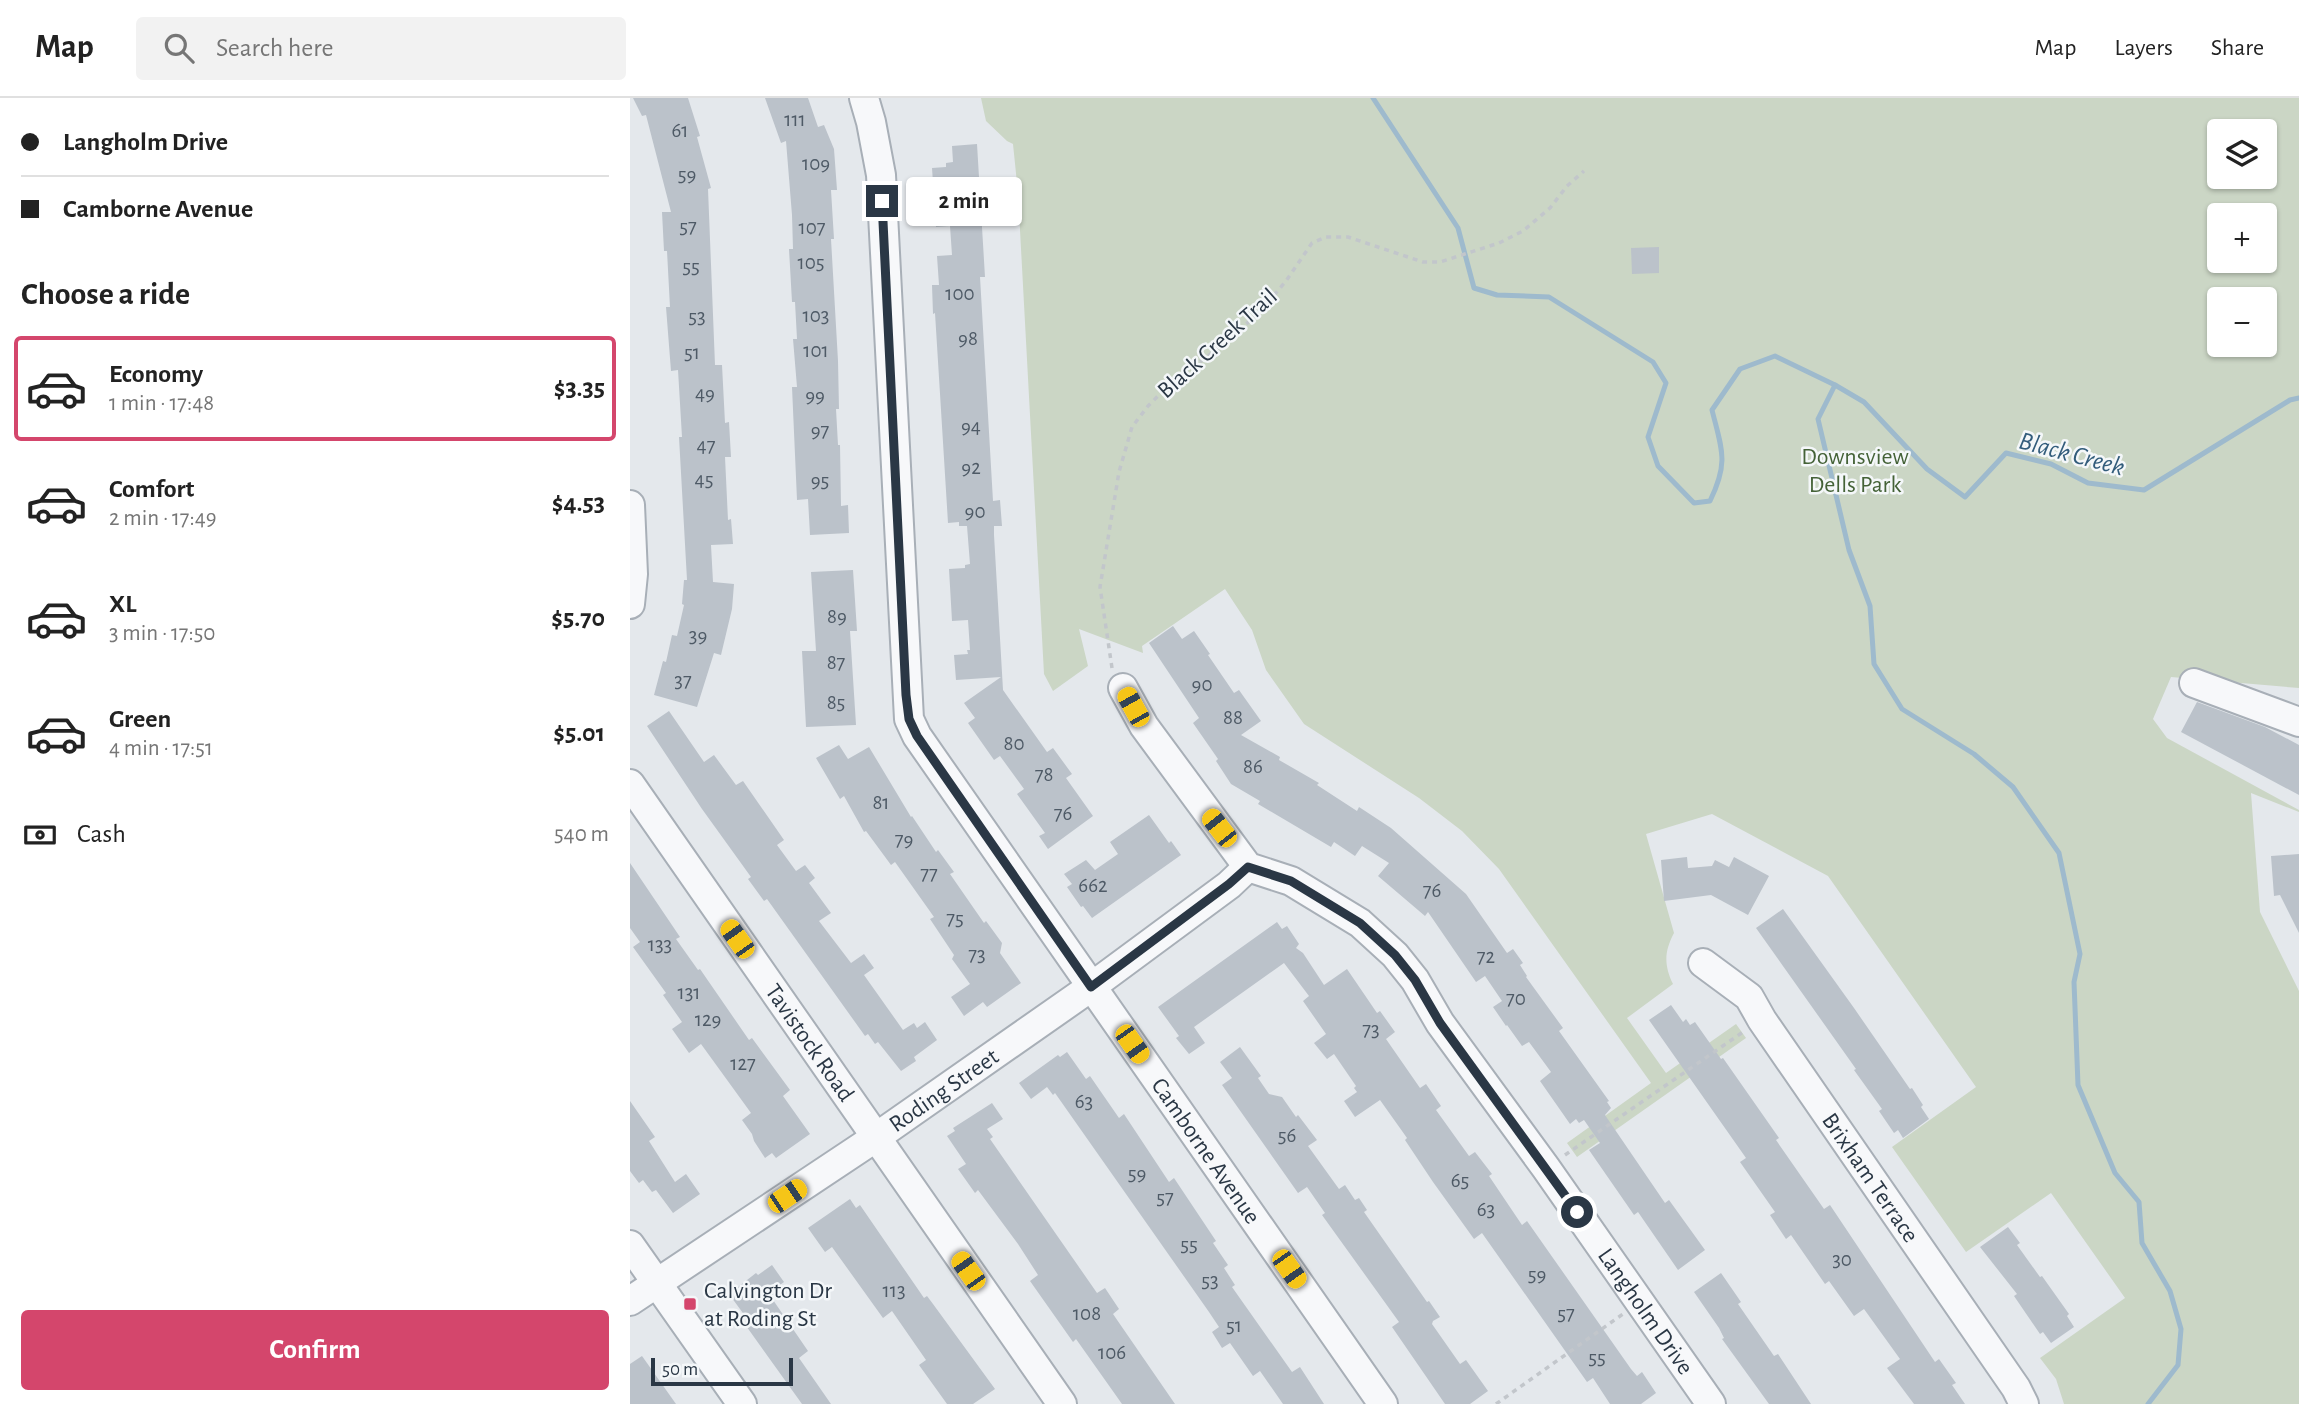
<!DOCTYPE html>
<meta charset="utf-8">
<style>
:root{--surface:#fff;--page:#f2f2f2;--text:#222;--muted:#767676;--line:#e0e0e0;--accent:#d4466c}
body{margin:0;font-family:"Alegreya Sans",sans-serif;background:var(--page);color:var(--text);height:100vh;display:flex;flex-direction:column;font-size:26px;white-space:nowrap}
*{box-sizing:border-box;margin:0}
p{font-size:23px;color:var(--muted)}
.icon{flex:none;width:38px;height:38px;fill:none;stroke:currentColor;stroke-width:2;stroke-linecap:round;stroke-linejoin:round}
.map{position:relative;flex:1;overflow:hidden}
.drawer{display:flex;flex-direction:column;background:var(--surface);width:630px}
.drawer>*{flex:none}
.hud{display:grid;align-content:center;height:154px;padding:0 21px;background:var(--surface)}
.controls{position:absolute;left:1577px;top:21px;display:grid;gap:14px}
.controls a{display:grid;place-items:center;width:70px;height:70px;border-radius:7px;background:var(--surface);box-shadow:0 2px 5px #0004;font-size:35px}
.scale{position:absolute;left:21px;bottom:18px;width:142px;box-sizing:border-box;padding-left:7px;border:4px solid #2a3745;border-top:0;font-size:19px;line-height:24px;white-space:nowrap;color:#2a3745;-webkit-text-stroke:5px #f4f7f9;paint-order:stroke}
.end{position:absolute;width:32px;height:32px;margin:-16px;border:9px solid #2a3745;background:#fff;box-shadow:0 0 0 4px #fff}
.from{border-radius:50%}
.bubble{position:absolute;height:49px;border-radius:7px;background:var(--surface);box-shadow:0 2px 5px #0004;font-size:23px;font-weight:700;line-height:49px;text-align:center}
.car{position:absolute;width:21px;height:42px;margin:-21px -10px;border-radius:9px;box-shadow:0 0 5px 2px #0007;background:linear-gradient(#f5c518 24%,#345 0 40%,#f5c518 0 76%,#345 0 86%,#f5c518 0)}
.hud b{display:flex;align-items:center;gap:24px;height:66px;font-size:26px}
.hud b+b{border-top:2px solid var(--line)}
.hud i{width:18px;height:18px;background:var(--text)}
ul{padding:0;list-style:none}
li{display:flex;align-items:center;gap:21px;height:105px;margin:0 14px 10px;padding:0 7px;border:4px solid transparent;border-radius:7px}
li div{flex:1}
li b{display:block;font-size:26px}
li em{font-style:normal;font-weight:700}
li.selected{border-color:var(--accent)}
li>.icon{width:63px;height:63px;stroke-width:1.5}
h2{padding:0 21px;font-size:32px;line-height:84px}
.pay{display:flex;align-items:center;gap:18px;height:77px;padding:0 21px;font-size:26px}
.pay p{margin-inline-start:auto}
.primary-button{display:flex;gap:14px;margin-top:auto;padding:14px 21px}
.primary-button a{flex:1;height:80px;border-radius:7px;background:var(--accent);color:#fff;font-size:28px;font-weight:700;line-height:80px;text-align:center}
header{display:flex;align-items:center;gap:42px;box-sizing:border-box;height:98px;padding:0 35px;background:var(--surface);border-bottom:2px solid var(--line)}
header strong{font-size:33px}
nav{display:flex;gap:38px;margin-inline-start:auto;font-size:24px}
.search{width:490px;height:63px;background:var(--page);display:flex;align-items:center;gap:18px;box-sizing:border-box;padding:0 24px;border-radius:7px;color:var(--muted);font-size:26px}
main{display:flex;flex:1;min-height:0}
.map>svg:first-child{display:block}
.green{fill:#cbd6c5;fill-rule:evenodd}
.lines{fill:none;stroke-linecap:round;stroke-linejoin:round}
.stream{stroke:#9ebacd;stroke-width:5}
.building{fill:#bbc2ca}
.minor-casing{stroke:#a8afb7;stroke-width:32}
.path{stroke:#c2c6cb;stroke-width:3.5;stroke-dasharray:5 5;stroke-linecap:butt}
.minor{stroke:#f7f8fa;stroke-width:28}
.route{stroke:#2a3745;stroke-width:9}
.poi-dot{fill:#d4466c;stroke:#f4f7f9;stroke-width:2.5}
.labels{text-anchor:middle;stroke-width:5;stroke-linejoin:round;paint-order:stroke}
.number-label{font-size:21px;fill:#4e5a66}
.street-label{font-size:24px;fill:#2a3745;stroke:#f4f7f9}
.park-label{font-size:24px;fill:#446237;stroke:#f4f7f9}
.poi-label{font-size:24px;fill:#2a3745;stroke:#f4f7f9;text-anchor:start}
.water-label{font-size:26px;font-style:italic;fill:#325c7b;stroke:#f4f7f9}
</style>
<header>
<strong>Map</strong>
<div class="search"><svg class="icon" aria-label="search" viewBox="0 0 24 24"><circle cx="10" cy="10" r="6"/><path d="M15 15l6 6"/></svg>Search here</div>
<nav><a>Map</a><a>Layers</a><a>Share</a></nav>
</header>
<main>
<section class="drawer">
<div class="hud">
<b><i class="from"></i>Langholm Drive</b>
<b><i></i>Camborne Avenue</b>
</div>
<h2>Choose a ride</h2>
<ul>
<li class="selected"><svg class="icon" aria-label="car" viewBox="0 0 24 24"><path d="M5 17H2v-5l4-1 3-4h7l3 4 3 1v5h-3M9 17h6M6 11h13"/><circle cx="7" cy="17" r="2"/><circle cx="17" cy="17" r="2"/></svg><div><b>Economy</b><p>1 min · 17:48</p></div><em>$3.35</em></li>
<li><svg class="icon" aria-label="car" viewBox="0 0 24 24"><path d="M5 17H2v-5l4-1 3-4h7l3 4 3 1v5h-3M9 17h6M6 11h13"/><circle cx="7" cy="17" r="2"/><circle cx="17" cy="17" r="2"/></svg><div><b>Comfort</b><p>2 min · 17:49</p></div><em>$4.53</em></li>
<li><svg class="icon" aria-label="car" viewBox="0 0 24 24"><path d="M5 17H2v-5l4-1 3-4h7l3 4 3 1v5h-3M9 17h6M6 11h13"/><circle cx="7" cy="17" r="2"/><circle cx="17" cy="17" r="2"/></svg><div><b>XL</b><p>3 min · 17:50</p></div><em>$5.70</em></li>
<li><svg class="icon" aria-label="car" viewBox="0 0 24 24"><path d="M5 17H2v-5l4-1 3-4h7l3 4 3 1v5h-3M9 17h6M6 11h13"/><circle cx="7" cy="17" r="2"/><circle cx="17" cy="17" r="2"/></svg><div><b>Green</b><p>4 min · 17:51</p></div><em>$5.01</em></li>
</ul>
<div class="pay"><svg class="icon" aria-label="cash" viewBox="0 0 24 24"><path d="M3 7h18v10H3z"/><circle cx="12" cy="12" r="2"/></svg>Cash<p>540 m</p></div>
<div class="primary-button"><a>Confirm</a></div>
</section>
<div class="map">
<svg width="1669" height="1306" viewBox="0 0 1669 1306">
<rect width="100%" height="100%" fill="#e4e8ec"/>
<path class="green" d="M351 0H1669V590L1541 579 1523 621 1537 640 1669 712V714L1621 695 1630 814 1669 893V1306H1434L1426 1281 1410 1260 1495 1200 1421 1095 1336 1154 1262 1049 1346 989 1198 778 1082 716 1016 736 1044 835C1034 854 1034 867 1043 886L997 920 1036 975 1106 926 1116 940 947 1059 937 1045 1021 985 869 771 832 733 789 700 674 626 636 572 622 532 595 491 512 548 513 555 449 531 458 568 423 593 414 576 388 95 383 46 377 43 356 23ZM1589 33H1634V79H1589ZM1589 117H1634V163H1589ZM1589 201H1634V247H1589Z"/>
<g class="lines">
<g class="stream">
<path d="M743 0 828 130 844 190 867 197 919 199 1023 264 1036 285 1018 339 1028 368 1064 405 1080 403C1099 364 1092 352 1082 312L1110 271 1145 258 1205 287 1234 304 1297 371 1335 399 1376 355 1421 366 1458 385 1514 392 1660 302 1669 300"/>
<polyline points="1205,287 1188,321 1219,452 1240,508 1244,566 1272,611 1344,656 1383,689 1429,755 1450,856 1444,884 1448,987 1485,1075 1509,1104 1512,1145 1540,1193 1551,1231 1548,1267 1518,1306"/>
</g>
</g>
<g class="building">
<polygon points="3,0 58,0 70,38 67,39 81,90 78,91 85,267 92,267 95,325 99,324 101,359 95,359 98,422 101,421 103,446 81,447 83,484 104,486 102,511 91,557 84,555 67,609 24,597 33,563 36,564 42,537 47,538 54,507 52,506 54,482 57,482 49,339 52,339 48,272 41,273 36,209 40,209 37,153 34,153 32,114 41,114 16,17 12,18"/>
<polygon points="135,0 178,0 188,29 194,27 204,51 207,92 201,92 204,141 201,141 208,263 209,311 206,311 208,347 210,347 211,408 218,407 219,435 180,437 178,401 167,402 162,289 167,289 163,241 167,241 165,204 162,204 159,151 163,151 162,117 156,43 151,45"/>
<polygon points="347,46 355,179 350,179 363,403 370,402 372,428 364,428 364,437 373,592 417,654 423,650 442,676 436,680 463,718 418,751 409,738 415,735 387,696 394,691 370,658 364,662 338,625 345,620 334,605 371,579 326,582 324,557 338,556 337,552 340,552 338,522 322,523 319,471 335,470 335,467 340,466 337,428 329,428 329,424 318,425 305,215 303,216 302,187 309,187 307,158 322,157 320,128 306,129 302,70 316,69 316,65 323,64 322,48"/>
<polygon points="1029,149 1029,175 1002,176 1001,150"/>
<polygon points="223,472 227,533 220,533 226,627 176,629 172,553 186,553 181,474"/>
<polygon points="543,528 552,541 564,533 580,556 578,557 604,595 609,592 631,623 611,637 650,659 649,662 689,685 687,687 727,713 729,709 761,730 836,796 877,855 883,851 893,865 890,867 897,878 896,879 933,930 929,933 979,1003 977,1004 981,1010 975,1017 1035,1105 1039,1102 1075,1152 1048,1172 1008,1114 1004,1117 959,1052 970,1045 954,1022 949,1025 946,1021 940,1026 910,983 921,974 899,944 892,948 877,927 876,928 863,909 872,903 855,878 846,884 798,814 795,818 748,778 759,765 732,748 725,758 704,744 701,749 628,706 630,703 601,686 586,663 588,661 563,625 569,620 519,545"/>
<polygon points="1567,604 1635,629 1669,647 1669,697 1551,634"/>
<polygon points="39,613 74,664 84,657 106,687 113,683 154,742 147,747 166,773 175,767 185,780 179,785 201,815 189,823 221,865 234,856 244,870 234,877 273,932 284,925 287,930 295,924 307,942 284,959 286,963 271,973 248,944 245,946 238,936 235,938 137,801 134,803 118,781 121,779 72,711 17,628"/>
<polygon points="209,647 218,661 239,649 281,719 282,718 306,754 308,752 324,774 320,776 354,825 356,823 372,845 370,855 391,885 357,909 353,904 334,918 321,899 340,886 322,861 324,857 300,821 304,819 265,764 261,767 236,733 234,734 214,698 210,701 186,660"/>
<polygon points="519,717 539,745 541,743 551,757 462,820 453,808 451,809 437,789 442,786 434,776 456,762 465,772 488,756 480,744"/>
<polygon points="1669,756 1669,835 1650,797 1644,798 1641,758"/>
<polygon points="1057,759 1058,770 1082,768 1085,762 1099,769 1104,759 1139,778 1118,817 1081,797 1034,803 1031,762"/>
<polygon points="0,765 50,839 46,841 68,872 70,871 119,942 122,940 160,992 153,998 180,1036 146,1060 142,1055 135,1060 124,1043 122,1036 112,1022 121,1015 71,946 59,955 42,931 52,924 33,897 36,895 3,849 10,844 0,830"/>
<polygon points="1153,811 1224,910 1280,991 1282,990 1293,1007 1291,1009 1299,1021 1273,1040 1268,1032 1264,1035 1249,1013 1252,1011 1224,972 1226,971 1126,830"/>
<polygon points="647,824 652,831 657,828 669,846 666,850 673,855 694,887 717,871 747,915 750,913 765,934 756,941 790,990 796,986 811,1008 806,1012 839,1058 845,1054 862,1076 859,1078 892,1127 897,1123 1001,1271 1007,1278 1012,1274 1026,1295 1011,1306 980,1306 963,1280 957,1284 852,1135 844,1141 803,1084 775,1042 777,1040 750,1002 725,1019 714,1003 727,994 724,990 726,988 704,956 697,961 684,945 696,936 673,903 679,898 654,865 564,929 575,945 559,956 546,940 549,938 528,909"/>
<polygon points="1041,907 1053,924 1056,921 1060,927 1065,924 1091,961 1093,960 1149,1040 1146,1042 1194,1111 1200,1107 1305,1264 1309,1261 1326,1285 1322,1287 1335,1306 1284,1306 1257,1270 1270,1261 1234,1211 1224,1218 1199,1183 1195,1186 1161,1137 1156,1141 1140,1117 1145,1114 1110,1064 1116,1060 1019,922"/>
<polygon points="610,949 631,978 628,980 639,996 652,999 666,1019 668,1017 687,1042 678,1048 709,1091 715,1087 725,1102 729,1100 737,1112 734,1114 797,1204 799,1203 810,1219 803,1223 802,1226 830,1266 836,1262 858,1293 840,1306 815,1306 762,1229 769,1224 692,1117 695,1115 677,1089 668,1095 592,987 602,980 590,964"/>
<polygon points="437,954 456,981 460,978 489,1020 494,1016 539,1084 544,1080 586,1143 583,1145 598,1167 594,1170 605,1187 602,1189 662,1274 670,1269 694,1306 653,1306 630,1273 623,1278 600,1245 592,1250 582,1234 589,1229 579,1214 425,995 423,997 417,989 401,1001 389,985 428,957 430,959"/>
<polygon points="0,1003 25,1039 19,1043 45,1084 56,1076 70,1096 43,1115 26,1092 22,1094 13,1082 9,1085 0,1073"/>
<polygon points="362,1005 373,1021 357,1031 363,1039 360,1041 467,1195 475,1190 489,1211 483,1216 545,1306 492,1306 446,1241 443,1244 400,1183 408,1177 388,1146 348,1092 345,1095 328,1071 336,1066 317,1038 325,1033 323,1030"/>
<polygon points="220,1101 226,1110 230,1107 294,1200 297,1198 303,1206 365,1291 343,1306 317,1306 289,1267 296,1262 262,1213 253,1220 202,1149 195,1154 178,1130"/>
<polygon points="1378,1129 1390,1145 1387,1147 1410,1179 1412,1178 1439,1216 1437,1218 1444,1229 1421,1245 1413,1234 1410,1236 1384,1198 1387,1196 1350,1149"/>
<polygon points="142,1167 154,1184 146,1190 149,1194 141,1199 178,1253 169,1260 201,1306 172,1306 114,1225 118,1222 99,1196 126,1175 128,1177"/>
<polygon points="1091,1175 1111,1204 1108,1206 1144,1258 1148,1256 1181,1306 1139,1306 1092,1241 1094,1240 1089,1230 1064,1194"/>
<polygon points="12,1258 46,1306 0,1306 0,1266"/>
</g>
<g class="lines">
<defs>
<g id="minor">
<path id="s1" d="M234 0 241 24 251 77 279 621 287 638 753 1306"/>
<polyline points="0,407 3,476 0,506"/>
<polyline points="1564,585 1669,624"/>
<path id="s2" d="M493 590 514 628 618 769 661 783 730 825 765 857 785 882 810 925 916 1070 1081 1306"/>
<path id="s3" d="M0 686 432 1306"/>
<path id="s4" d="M1073 865 1119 899 1132 922 1386 1290 1394 1306"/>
<polyline points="0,1147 112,1306"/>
<path id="s5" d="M0 1203 245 1040 461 889 599 787 618 769"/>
</g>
</defs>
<use href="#minor" class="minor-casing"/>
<g class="path">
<polyline points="482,570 470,489 489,374 502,329 518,308 539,287 586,252 629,215 656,183 682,145 696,139 718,139 793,164 810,164 869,145 893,133 920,110 937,88 954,73"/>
<polyline points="935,1057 1113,934"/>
<polyline points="866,1306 993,1216"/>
</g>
<use href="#minor" class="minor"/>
</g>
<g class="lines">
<polyline class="route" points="252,103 276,597 279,621 287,638 461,889 599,786 618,769 661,783 730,825 765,857 785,882 810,925 947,1114"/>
</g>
<rect class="poi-dot" x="53" y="1199" width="14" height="14" rx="3.5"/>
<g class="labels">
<g class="number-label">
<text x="165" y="28">111</text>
<text x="50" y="39">61</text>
<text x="186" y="72">109</text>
<text x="57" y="83">59</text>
<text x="58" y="135">57</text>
<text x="182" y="136">107</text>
<text x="181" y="171">105</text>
<text x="61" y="175">55</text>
<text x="330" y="202">100</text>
<text x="186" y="224">103</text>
<text x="67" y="225">53</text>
<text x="338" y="247">98</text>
<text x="186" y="259">101</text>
<text x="62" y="261">51</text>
<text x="75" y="302">49</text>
<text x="185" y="304">99</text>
<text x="341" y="335">94</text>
<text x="190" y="339">97</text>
<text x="76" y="354">47</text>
<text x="341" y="376">92</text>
<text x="74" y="388">45</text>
<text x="190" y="389">95</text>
<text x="345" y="420">90</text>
<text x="207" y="525">89</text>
<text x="68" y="544">39</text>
<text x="206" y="571">87</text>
<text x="53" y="589">37</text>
<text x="572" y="593">90</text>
<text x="206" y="611">85</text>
<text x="603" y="626">88</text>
<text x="384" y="652">80</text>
<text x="623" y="675">86</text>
<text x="414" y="683">78</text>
<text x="251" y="711">81</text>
<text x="433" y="722">76</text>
<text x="274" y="748">79</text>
<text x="299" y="782">77</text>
<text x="463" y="794">662</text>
<text x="802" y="799">76</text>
<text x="325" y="827">75</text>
<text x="30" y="853">133</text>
<text x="347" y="863">73</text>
<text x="856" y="865">72</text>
<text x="59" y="901">131</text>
<text x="886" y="907">70</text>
<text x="78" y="928">129</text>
<text x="741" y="938">73</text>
<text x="113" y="972">127</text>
<text x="454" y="1010">63</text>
<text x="657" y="1044">56</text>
<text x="507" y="1082">59</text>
<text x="830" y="1089">65</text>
<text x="535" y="1106">57</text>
<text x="856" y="1118">63</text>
<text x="559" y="1153">55</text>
<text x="1212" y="1168">30</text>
<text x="907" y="1183">59</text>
<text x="580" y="1189">53</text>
<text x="264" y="1199">113</text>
<text x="457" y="1222">108</text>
<text x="936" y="1222">57</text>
<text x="604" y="1234">51</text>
<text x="482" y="1261">106</text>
<text x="967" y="1266">55</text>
</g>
<g class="street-label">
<text transform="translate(587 245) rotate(-42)" y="8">Black Creek Trail</text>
<text dy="8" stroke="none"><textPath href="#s3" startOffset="315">Tavistock Road</textPath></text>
<text dy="8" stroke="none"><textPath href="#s5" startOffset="378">Roding Street</textPath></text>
<text dy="8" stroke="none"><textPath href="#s1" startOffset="1148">Camborne Avenue</textPath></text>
<text dy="8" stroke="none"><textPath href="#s4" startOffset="275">Brixham Terrace</textPath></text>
<text dy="8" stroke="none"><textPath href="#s2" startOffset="828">Langholm Drive</textPath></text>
</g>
<g class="park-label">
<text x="1225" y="366">Downsview<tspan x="1225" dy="28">Dells Park</tspan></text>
</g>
<g class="poi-label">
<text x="74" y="1200">Calvington Dr<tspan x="74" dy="28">at Roding St</tspan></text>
</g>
<g class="water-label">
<text transform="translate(1442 355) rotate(15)" y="9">Black Creek</text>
</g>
</g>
</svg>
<div class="controls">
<a><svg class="icon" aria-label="layers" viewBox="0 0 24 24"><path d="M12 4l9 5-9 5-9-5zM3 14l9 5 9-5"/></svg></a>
<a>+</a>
<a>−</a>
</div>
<div class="scale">50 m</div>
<i class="end from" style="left:947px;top:1114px"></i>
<i class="end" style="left:252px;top:103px"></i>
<div class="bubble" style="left:276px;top:79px;width:116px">2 min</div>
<i class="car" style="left:503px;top:609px;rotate:331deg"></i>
<i class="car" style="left:589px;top:730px;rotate:322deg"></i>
<i class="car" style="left:107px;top:841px;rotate:325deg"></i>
<i class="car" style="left:502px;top:946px;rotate:145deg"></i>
<i class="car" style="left:157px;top:1098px;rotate:56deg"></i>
<i class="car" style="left:659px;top:1171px;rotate:145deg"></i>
<i class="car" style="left:338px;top:1173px;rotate:325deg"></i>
</div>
</main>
